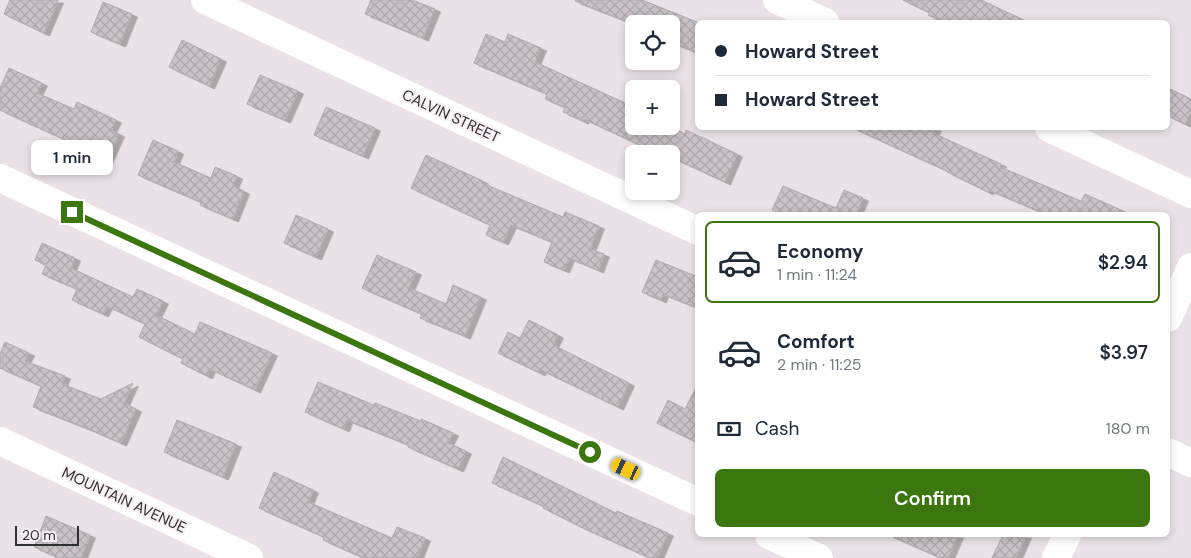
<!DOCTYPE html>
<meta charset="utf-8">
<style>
:root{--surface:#fff;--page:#f6f6f7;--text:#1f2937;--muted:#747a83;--line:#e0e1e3;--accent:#3b770e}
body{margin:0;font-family:"DM Sans",sans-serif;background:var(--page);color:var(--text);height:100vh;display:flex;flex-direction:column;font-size:19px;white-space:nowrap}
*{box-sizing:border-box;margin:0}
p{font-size:16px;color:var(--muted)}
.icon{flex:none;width:28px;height:28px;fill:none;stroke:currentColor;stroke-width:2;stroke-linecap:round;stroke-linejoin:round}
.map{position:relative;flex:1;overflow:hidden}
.drawer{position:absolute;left:695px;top:212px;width:475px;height:325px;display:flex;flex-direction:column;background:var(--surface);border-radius:8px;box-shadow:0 2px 8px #0003}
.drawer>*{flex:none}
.banner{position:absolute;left:695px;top:20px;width:475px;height:110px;border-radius:8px;box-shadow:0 2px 8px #0003;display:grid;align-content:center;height:110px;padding:0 20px;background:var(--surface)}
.fabs{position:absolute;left:625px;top:15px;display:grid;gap:10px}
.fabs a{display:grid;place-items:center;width:55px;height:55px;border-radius:8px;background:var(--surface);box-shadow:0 2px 8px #0003;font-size:25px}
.scale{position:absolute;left:15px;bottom:12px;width:64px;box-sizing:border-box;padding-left:5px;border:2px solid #322f31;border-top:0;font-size:14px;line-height:18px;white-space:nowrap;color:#322f31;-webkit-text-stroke:4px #f7eff3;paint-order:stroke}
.end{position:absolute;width:22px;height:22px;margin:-11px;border:6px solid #3b770e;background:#fff;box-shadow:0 0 0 2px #fff}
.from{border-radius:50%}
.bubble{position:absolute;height:35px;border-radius:8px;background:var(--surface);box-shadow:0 2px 8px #0003;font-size:16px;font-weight:600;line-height:35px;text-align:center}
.car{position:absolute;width:15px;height:30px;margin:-15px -8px;border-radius:6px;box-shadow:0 0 4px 1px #0007;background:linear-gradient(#f5c518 24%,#345 0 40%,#f5c518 0 76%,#345 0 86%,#f5c518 0)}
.banner b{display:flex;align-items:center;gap:18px;height:48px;font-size:19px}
.banner b+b{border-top:1px solid var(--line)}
.banner i{width:12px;height:12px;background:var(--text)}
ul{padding:9px 0 0;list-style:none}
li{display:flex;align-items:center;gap:15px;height:82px;margin:0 10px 8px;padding:0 10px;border:2px solid transparent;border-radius:8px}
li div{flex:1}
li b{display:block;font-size:19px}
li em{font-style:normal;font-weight:600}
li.active{border-color:var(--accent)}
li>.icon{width:45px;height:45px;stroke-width:1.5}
.pay{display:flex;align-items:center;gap:12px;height:55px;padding:0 20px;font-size:19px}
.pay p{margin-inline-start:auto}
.button{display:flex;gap:10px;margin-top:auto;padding:10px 20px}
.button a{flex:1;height:58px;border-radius:8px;background:var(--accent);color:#fff;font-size:20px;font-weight:600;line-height:58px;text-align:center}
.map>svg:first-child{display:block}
.building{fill:url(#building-cross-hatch);stroke:#b1a9ad;filter:url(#shadow)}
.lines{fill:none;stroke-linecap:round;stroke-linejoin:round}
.minor{stroke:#fff;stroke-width:28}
.route{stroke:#3b770e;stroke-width:6}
.labels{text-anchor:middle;stroke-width:4;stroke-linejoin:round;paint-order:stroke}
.street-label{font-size:15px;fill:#322f31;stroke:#f7eff3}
</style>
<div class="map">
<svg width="1191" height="558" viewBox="0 0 1191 558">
<defs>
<pattern id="building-cross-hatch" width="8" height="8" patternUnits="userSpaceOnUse" patternTransform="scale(1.25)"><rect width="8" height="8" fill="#cac2c6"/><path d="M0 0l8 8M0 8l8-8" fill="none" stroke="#aea7ab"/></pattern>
<filter id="shadow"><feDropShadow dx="5.5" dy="3" stdDeviation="0" flood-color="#0004"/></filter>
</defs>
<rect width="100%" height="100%" fill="#eae2e6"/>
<g class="building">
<polygon points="10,0 58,0 44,33 4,14"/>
<polygon points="371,0 412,0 435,9 423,38 365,14"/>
<polygon points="575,0 642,0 697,22 698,53 671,42 671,23 634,24 575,1"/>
<polygon points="903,0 981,0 1028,22 944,22 928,15 930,13"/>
<polygon points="103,2 132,14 120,44 91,32"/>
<polygon points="486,34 505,42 508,34 541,48 535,62 634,107 634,126 669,126 685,134 686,130 737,154 725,182 671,157 671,154 664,154 658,151 657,153 584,119 583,121 563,112 565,107 545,99 547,94 474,63"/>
<polygon points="182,40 221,59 209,86 169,67"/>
<polygon points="9,68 42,83 37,93 74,109 77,102 116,120 111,130 119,134 105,165 65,147 68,141 0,110 0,88"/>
<polygon points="260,75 298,91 285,120 247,104"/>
<polygon points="1168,88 1191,99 1191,112 1185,124 1168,116"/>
<polygon points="326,107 375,128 363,156 314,135"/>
<polygon points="853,128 936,128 933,133 1001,164 1000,167 1081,201 1085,194 1132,215 1048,215 989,190 988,192 947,172 947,171"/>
<polygon points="153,140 178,151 174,162 211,178 215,167 237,176 233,186 244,191 233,219 200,205 201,202 138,175"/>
<polygon points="426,155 483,181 482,183 563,217 565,212 599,226 590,249 604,254 598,270 569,258 564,270 544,262 552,242 511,225 503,242 486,235 490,225 411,188"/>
<polygon points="783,186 836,208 844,190 863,198 856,215 784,215 772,210"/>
<polygon points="296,215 328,229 316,257 284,243"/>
<polygon points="42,243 75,258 71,268 133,297 137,289 163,301 156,315 195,334 200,322 272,353 255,390 210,369 207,376 181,363 183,359 139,337 145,324 107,306 103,314 72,300 77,289 42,274 46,265 35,260"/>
<polygon points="377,255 416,272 409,288 446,304 453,285 481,297 465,336 420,318 422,314 362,288"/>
<polygon points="656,260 698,277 698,308 663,294 661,300 642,292"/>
<polygon points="529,320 558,335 553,345 629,383 618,407 541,370 540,373 498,353 508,332 520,338"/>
<polygon points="5,342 29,353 25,361 65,376 62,384 101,399 133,383 124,403 136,409 121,443 89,429 33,407 41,386 0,368 0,354"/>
<polygon points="318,382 374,405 375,403 421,421 421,419 453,433 448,443 466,451 458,469 408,447 409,445 347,420 344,429 305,412"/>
<polygon points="698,384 698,443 657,423 668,400 685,409"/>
<polygon points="177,420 236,444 223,477 164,452"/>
<polygon points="503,457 616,513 617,511 668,533 657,558 650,558 581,527 543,508 543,506 492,483"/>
<polygon points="274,472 313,490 308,502 392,538 397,527 425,538 417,558 364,558 323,540 324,537 259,508"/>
<polygon points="46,516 90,535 81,558 59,558 34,547"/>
<polygon points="889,535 958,535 948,558 941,558"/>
<polygon points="1003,535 1026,535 1016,558 992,558"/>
</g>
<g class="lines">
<g class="minor">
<polyline points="205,0 698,231"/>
<polyline points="777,0 825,22"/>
<polyline points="1049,128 1191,194"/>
<polyline points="0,178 698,502"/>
<polyline points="1168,318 1191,267"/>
<polyline points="0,441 249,558"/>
<polyline points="1168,452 1191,463"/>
<polyline points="769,535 819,558"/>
<polyline points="1056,558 1067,535"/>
</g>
</g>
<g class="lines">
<polyline class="route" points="72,212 590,452"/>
</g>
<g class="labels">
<g class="street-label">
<text transform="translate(451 116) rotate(25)" y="5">CALVIN STREET</text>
<text transform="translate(124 500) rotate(25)" y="5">MOUNTAIN AVENUE</text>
</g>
</g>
</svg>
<div class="fabs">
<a><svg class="icon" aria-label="locate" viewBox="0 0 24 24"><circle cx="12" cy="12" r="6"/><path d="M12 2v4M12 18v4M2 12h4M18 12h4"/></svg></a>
<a>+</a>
<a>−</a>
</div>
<div class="scale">20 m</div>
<i class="end from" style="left:590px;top:452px"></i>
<i class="end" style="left:72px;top:212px"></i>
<div class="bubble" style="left:31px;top:140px;width:82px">1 min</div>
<i class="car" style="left:626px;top:469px;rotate:295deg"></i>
<div class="banner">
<b><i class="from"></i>Howard Street</b>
<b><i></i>Howard Street</b>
</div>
<section class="drawer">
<ul>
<li class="active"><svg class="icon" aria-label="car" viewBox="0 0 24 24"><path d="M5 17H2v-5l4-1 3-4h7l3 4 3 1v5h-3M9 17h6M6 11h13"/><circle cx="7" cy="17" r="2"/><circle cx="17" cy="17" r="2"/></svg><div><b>Economy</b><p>1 min · 11:24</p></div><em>$2.94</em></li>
<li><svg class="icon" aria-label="car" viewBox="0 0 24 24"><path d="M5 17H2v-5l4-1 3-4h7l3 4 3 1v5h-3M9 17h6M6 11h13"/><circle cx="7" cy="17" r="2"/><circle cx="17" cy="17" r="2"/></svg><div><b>Comfort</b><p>2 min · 11:25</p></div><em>$3.97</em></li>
</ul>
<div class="pay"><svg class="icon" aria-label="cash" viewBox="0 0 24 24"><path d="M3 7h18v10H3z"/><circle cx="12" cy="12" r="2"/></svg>Cash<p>180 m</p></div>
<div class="button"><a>Confirm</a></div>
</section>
</div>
